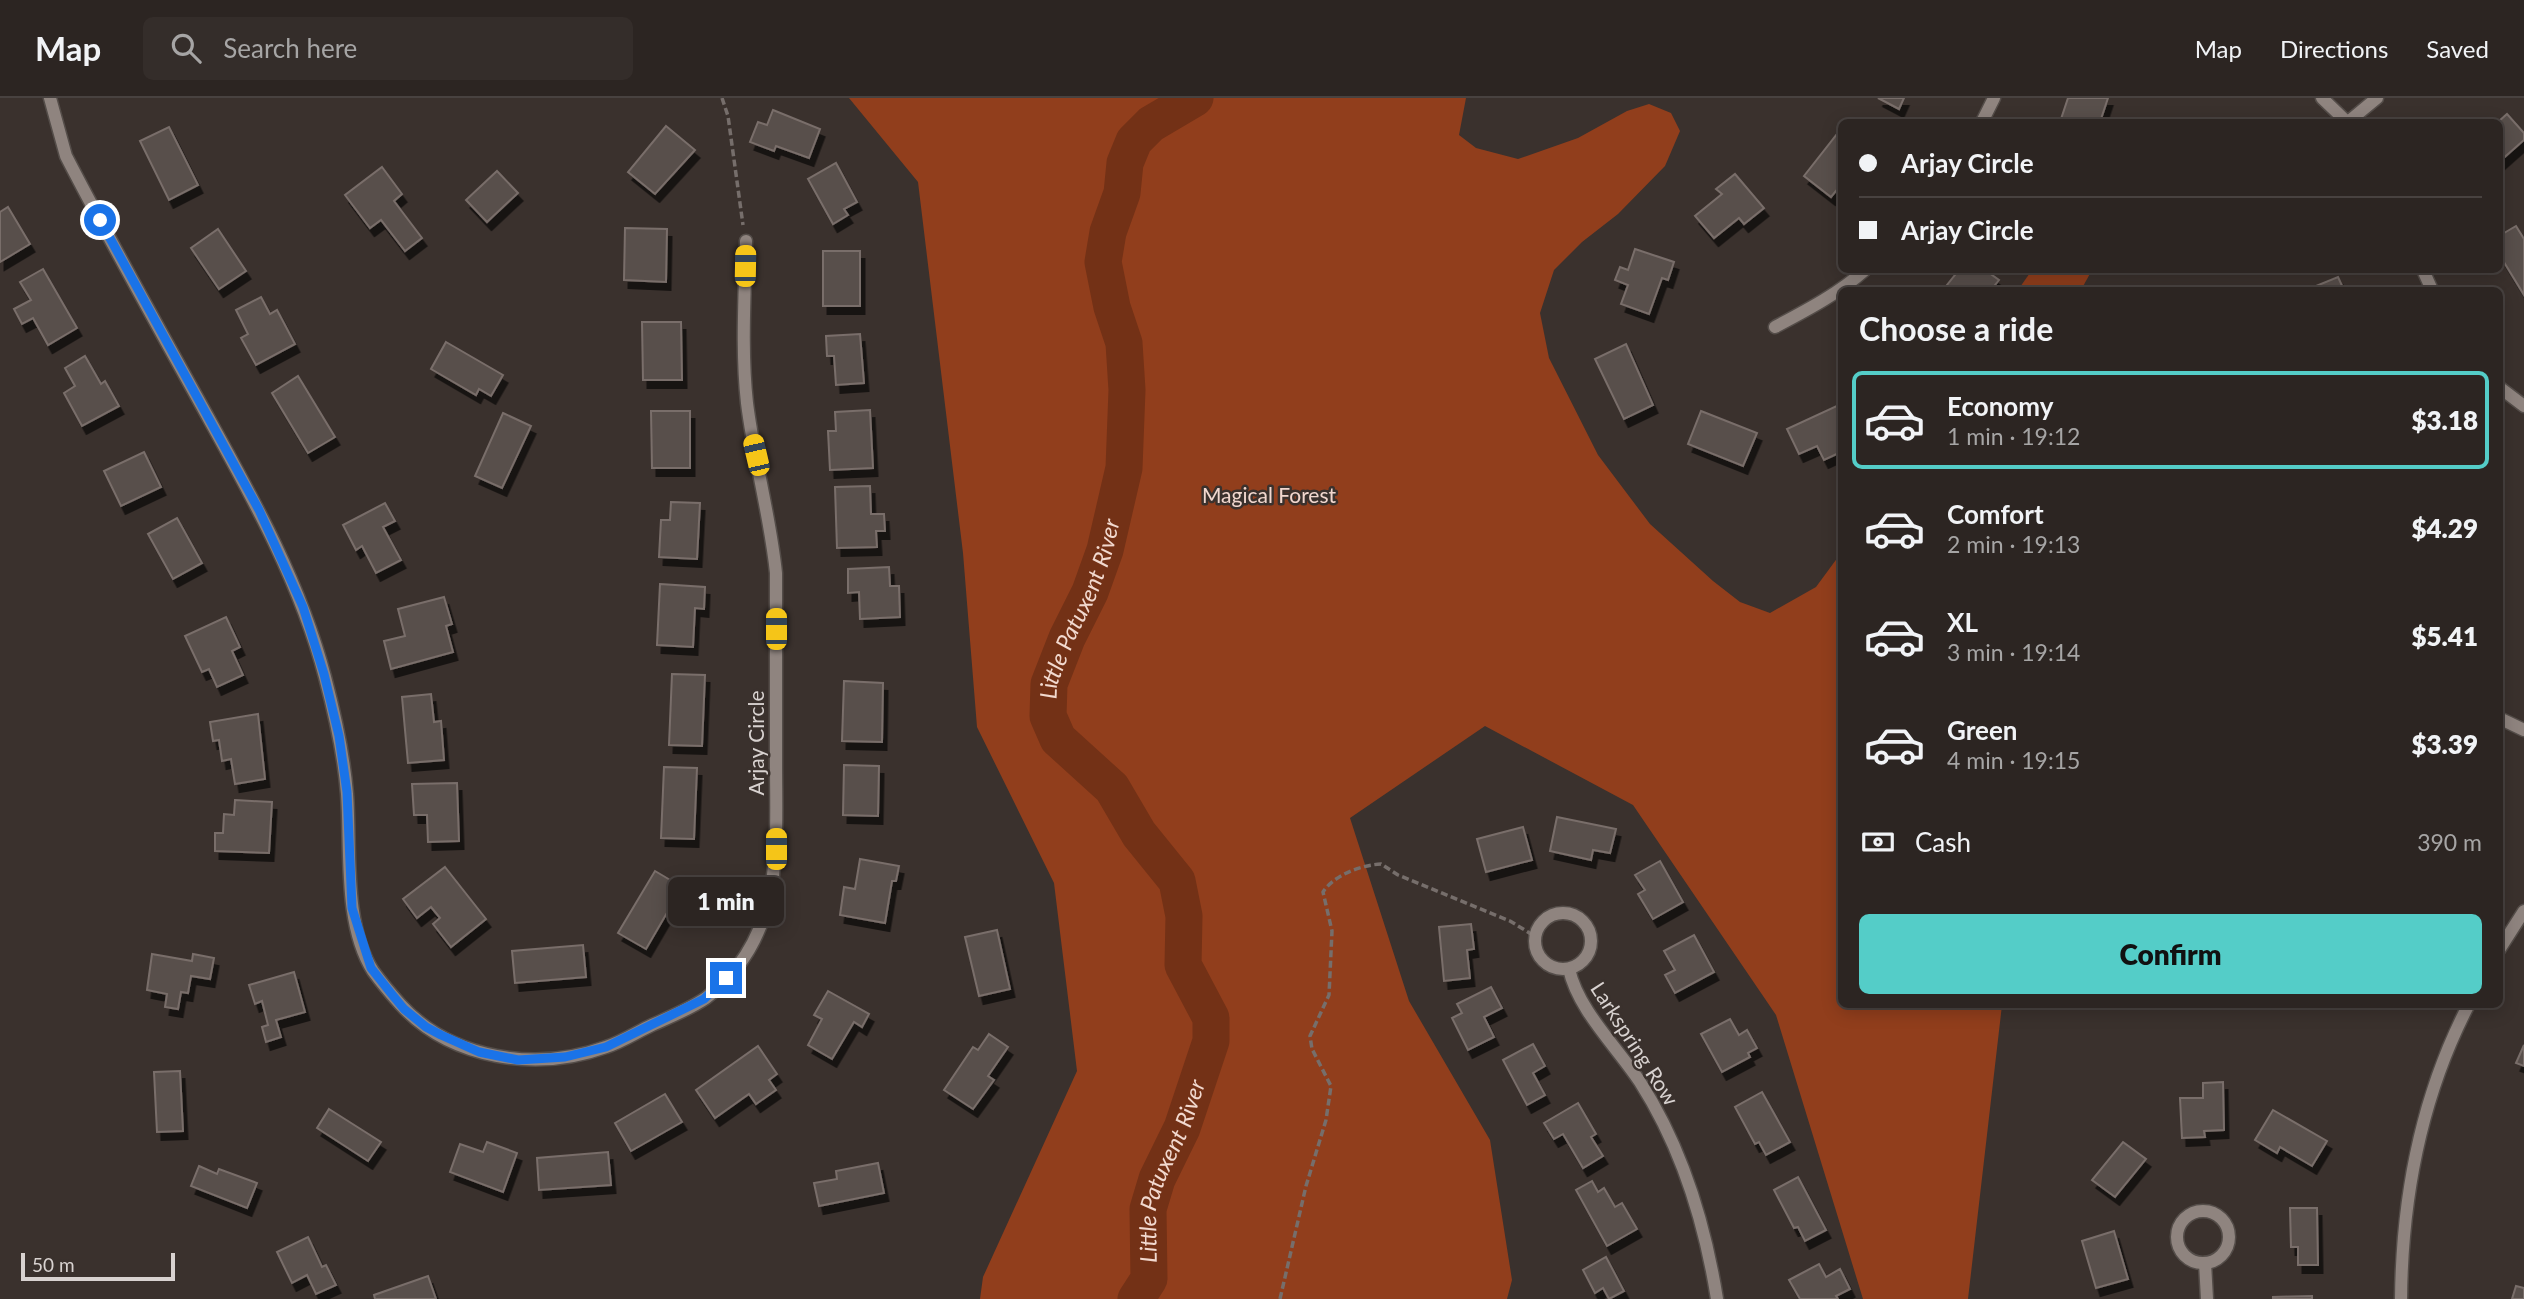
<!DOCTYPE html>
<meta charset="utf-8">
<style>
:root{--surface:#2c2522;--page:#342d2a;--text:#f1f3f6;--muted:#a6a5a5;--line:#484240;--accent:#54cdc8}
body{margin:0;font-family:Lato,sans-serif;background:var(--page);color:var(--text);height:100vh;display:flex;flex-direction:column;font-size:26px;white-space:nowrap}
*{box-sizing:border-box;margin:0}
p{font-size:23px;color:var(--muted)}
.icon{flex:none;width:38px;height:38px;fill:none;stroke:currentColor;stroke-width:2;stroke-linecap:round;stroke-linejoin:round}
.map{position:relative;flex:1;overflow:hidden}
.drawer{position:absolute;left:1838px;top:189px;width:665px;height:721px;display:flex;flex-direction:column;background:var(--surface);border-radius:10px;box-shadow:0 4px 18px #0003,0 0 0 2px var(--line)}
.drawer>*{flex:none}
.banner{position:absolute;left:1838px;top:21px;width:665px;height:154px;border-radius:10px;box-shadow:0 4px 18px #0003,0 0 0 2px var(--line);display:grid;align-content:center;height:154px;padding:0 21px;background:var(--surface)}
.scale{position:absolute;left:21px;bottom:18px;width:154px;box-sizing:border-box;padding-left:7px;border:4px solid #d8d2d0;border-top:0;font-size:19px;line-height:24px;white-space:nowrap;color:#d8d2d0;-webkit-text-stroke:5px #3a312d;paint-order:stroke}
.end{position:absolute;width:32px;height:32px;margin:-16px;border:9px solid #1a73e8;background:#fff;box-shadow:0 0 0 4px #fff}
.from{border-radius:50%}
.bubble{position:absolute;height:49px;border-radius:10px;background:var(--surface);box-shadow:0 4px 18px #0003,0 0 0 2px var(--line);font-size:23px;font-weight:800;line-height:49px;text-align:center}
.car{position:absolute;width:21px;height:42px;margin:-21px -10px;border-radius:9px;box-shadow:0 0 5px 2px #0007;background:linear-gradient(#f5c518 24%,#345 0 40%,#f5c518 0 76%,#345 0 86%,#f5c518 0)}
.banner b{display:flex;align-items:center;gap:24px;height:66px;font-size:26px}
.banner b+b{border-top:2px solid var(--line)}
.banner i{width:18px;height:18px;background:var(--text)}
ul{padding:0;list-style:none}
li{display:flex;align-items:center;gap:21px;height:98px;margin:0 14px 10px;padding:0 7px;border:4px solid transparent;border-radius:10px}
li div{flex:1}
li b{display:block;font-size:26px}
li em{font-style:normal;font-weight:800}
li.current{border-color:var(--accent)}
li>.icon{width:63px;height:63px;stroke-width:1.5}
h2{padding:0 21px;font-size:32px;line-height:84px}
.pay{display:flex;align-items:center;gap:18px;height:77px;padding:0 21px;font-size:26px}
.pay p{margin-inline-start:auto}
.action{display:flex;gap:14px;margin-top:auto;padding:14px 21px}
.action a{flex:1;height:80px;border-radius:10px;background:var(--accent);color:#111;font-size:28px;font-weight:800;line-height:80px;text-align:center}
header{display:flex;align-items:center;gap:42px;box-sizing:border-box;height:98px;padding:0 35px;background:var(--surface);border-bottom:2px solid var(--line)}
header strong{font-size:33px}
nav{display:flex;gap:38px;margin-inline-start:auto;font-size:24px}
.search{width:490px;height:63px;background:var(--page);display:flex;align-items:center;gap:18px;box-sizing:border-box;padding:0 24px;border-radius:10px;color:var(--muted);font-size:26px}
.map>svg:first-child{display:block}
.green{fill:#913e1c}
.lines{fill:none;stroke-linecap:round;stroke-linejoin:round}
.river{stroke:#733116;stroke-width:37}
.building{fill:#594f4b;stroke:#796e6a;stroke-width:2;filter:url(#shadow)}
.minor-casing{stroke:#544d49;stroke-width:15}
.path{stroke:#766e6b;stroke-width:3.5;stroke-dasharray:7 3.5;stroke-linecap:butt}
.minor{stroke:#8f847f;stroke-width:12}
.route{stroke:#1a73e8;stroke-width:9}
.labels{text-anchor:middle;stroke-width:5;stroke-linejoin:round;paint-order:stroke}
.park-label{font-size:21px;fill:#f1d7ce;stroke:#3a312d}
.street-label{font-size:21px;fill:#d8d2d0;stroke:#3a312d}
.water-label{font-size:23px;font-style:italic;fill:#f2d9cf;stroke:#3a312d}
</style>
<header>
<strong>Map</strong>
<div class="search"><svg class="icon" aria-label="search" viewBox="0 0 24 24"><circle cx="10" cy="10" r="6"/><path d="M15 15l6 6"/></svg>Search here</div>
<nav><a>Map</a><a>Directions</a><a>Saved</a></nav>
</header>
<div class="map">
<svg width="2524" height="1201" viewBox="0 0 2524 1201">
<defs>
<filter id="shadow"><feDropShadow dx="4.5" dy="8" stdDeviation="0" flood-color="#0009"/></filter>
</defs>
<rect width="100%" height="100%" fill="#3a312d"/>
<g class="green">
<polygon points="849,0 1466,0 1459,37 1476,50 1518,61 1578,40 1627,13 1649,6 1671,15 1680,33 1665,68 1618,116 1582,144 1554,172 1540,215 1549,260 1598,357 1650,426 1713,483 1740,504 1770,515 1816,489 1841,455 1841,906 2002,907 1968,1201 1863,1201 1776,917 1633,707 1485,628 1350,720 1409,903 1490,1042 1512,1182 1507,1201 980,1201 983,1179 1077,973 1054,785 977,629 963,455 918,84"/>
<polygon points="2032,172 2092,172 2081,192 2018,192"/>
</g>
<g class="lines">
<path class="river" id="s1" d="M1136 1201 1149 1181 1148 1111 1157 1081 1182 1030 1211 943V920L1183 867 1184 818 1177 783 1139 736 1112 690 1058 641 1048 618 1049 586 1067 540 1090 494 1105 452 1124 370 1127 292 1124 245 1112 209 1103 164 1108 134 1122 95 1125 65 1134 43 1151 26 1195 0"/>
</g>
<g class="building">
<polygon points="1878,0 1904,0 1899,11"/>
<polygon points="2068,0 2108,0 2100,24 2060,24"/>
<polygon points="773,12 820,31 809,60 776,48 774,53 750,44 758,24 767,27"/>
<polygon points="2507,16 2524,35 2524,42 2499,64 2498,24"/>
<polygon points="666,28 695,52 655,96 628,74"/>
<polygon points="169,29 198,87 169,102 140,43"/>
<polygon points="1841,31 1841,87 1831,99 1804,78"/>
<polygon points="836,65 857,104 844,111 848,117 833,126 808,81"/>
<polygon points="382,69 402,96 394,103 422,140 405,153 381,122 370,130 345,97"/>
<polygon points="497,73 518,95 487,124 466,102"/>
<polygon points="1735,76 1764,110 1744,126 1739,120 1714,140 1695,118 1722,96 1716,91"/>
<polygon points="8,109 30,146 0,164 0,114"/>
<polygon points="2516,128 2524,141 2524,197 2499,156 2499,138"/>
<polygon points="625,130 667,131 666,184 624,182"/>
<polygon points="218,131 246,173 219,191 191,150"/>
<polygon points="1635,151 1674,164 1668,182 1662,180 1649,216 1621,206 1628,187 1615,182 1620,169 1628,172"/>
<rect x="823" y="153" width="37" height="55"/>
<polygon points="43,171 77,230 48,247 33,220 22,226 14,211 31,202 20,184"/>
<polygon points="1959,172 1985,172 1999,182 1991,192 1943,192"/>
<polygon points="2338,179 2344,192 2312,192 2311,190"/>
<polygon points="261,199 270,216 277,212 295,246 256,267 241,240 248,236 236,212"/>
<polygon points="642,224 681,224 682,282 643,282"/>
<polygon points="860,236 864,285 836,287 834,258 827,258 826,238"/>
<polygon points="446,244 503,277 491,298 479,291 476,297 431,271"/>
<polygon points="1626,246 1653,307 1624,321 1595,261"/>
<polygon points="85,258 101,286 105,283 119,308 82,328 64,295 75,288 65,270"/>
<polygon points="298,278 335,339 308,355 272,295"/>
<polygon points="1841,306 1841,354 1824,362 1817,348 1799,356 1787,331"/>
<polygon points="870,312 873,370 830,372 828,333 836,333 835,314"/>
<polygon points="651,313 690,313 690,370 652,370"/>
<polygon points="1701,313 1757,335 1743,368 1688,346"/>
<polygon points="503,315 531,328 502,390 475,378"/>
<polygon points="144,354 161,389 121,408 104,373"/>
<polygon points="870,388 871,416 884,416 885,433 876,433 877,449 837,450 835,389"/>
<polygon points="671,404 700,405 697,461 659,459 661,422 670,422"/>
<polygon points="385,405 395,423 383,429 401,462 376,475 362,448 356,452 343,427"/>
<polygon points="177,420 202,465 173,481 148,436"/>
<polygon points="889,469 890,488 899,488 900,519 860,521 859,494 848,495 848,471"/>
<polygon points="660,486 705,489 704,511 695,510 693,549 657,547"/>
<polygon points="444,499 452,526 446,528 453,554 391,571 384,543 405,538 398,511"/>
<polygon points="226,519 240,549 232,553 243,577 217,589 209,571 202,574 185,538"/>
<polygon points="672,576 705,577 702,648 669,647"/>
<polygon points="844,583 883,585 882,644 842,643"/>
<polygon points="431,596 434,624 441,623 444,662 408,665 402,599"/>
<polygon points="258,616 265,681 235,686 231,661 222,663 219,642 213,643 210,624"/>
<polygon points="844,667 879,668 878,718 843,717"/>
<polygon points="664,669 697,670 694,741 661,740"/>
<polygon points="457,685 459,743 428,744 427,717 414,717 412,686"/>
<polygon points="235,702 272,704 269,755 215,753 215,735 223,735 224,716 234,717"/>
<polygon points="1557,719 1616,731 1610,755 1593,752 1591,762 1550,753"/>
<polygon points="1523,729 1532,762 1486,774 1477,741"/>
<polygon points="860,761 899,768 896,783 892,783 885,825 840,817 844,789 855,791"/>
<polygon points="1660,763 1683,804 1653,821 1638,796 1645,792 1635,777"/>
<polygon points="445,769 486,821 451,849 433,826 440,820 431,809 417,820 403,801"/>
<polygon points="655,773 682,789 646,851 618,835"/>
<polygon points="1471,826 1474,851 1467,852 1470,880 1444,883 1439,829"/>
<polygon points="997,832 1010,891 979,898 965,839"/>
<polygon points="1694,837 1714,874 1675,895 1665,877 1675,872 1664,853"/>
<polygon points="583,847 586,879 515,885 512,853"/>
<polygon points="152,856 192,863 193,856 214,860 210,881 191,878 188,895 181,894 178,911 165,909 167,896 147,892"/>
<polygon points="294,874 305,914 276,922 281,939 266,944 262,929 268,927 262,903 255,906 249,887"/>
<polygon points="1491,889 1502,910 1484,919 1494,939 1468,952 1452,920 1462,915 1457,906"/>
<polygon points="828,893 869,916 862,929 854,924 832,961 808,947 822,921 814,917"/>
<polygon points="1730,921 1739,937 1747,932 1757,950 1748,955 1750,959 1722,974 1701,936"/>
<polygon points="989,936 1008,949 988,978 994,982 973,1011 944,992 973,949 978,952"/>
<polygon points="1533,946 1545,968 1533,975 1545,997 1527,1007 1503,962"/>
<polygon points="2524,947 2524,968 2516,965"/>
<polygon points="758,948 777,976 769,982 776,992 756,1006 749,996 715,1020 696,992"/>
<polygon points="180,973 183,1033 157,1034 154,974"/>
<polygon points="2223,984 2224,1032 2204,1033 2205,1039 2182,1040 2180,1000 2203,1000 2203,985"/>
<polygon points="1762,994 1790,1044 1766,1057 1759,1044 1755,1046 1735,1009"/>
<polygon points="665,996 682,1024 631,1053 615,1025"/>
<polygon points="1578,1005 1596,1036 1591,1039 1603,1058 1583,1070 1563,1036 1554,1041 1544,1025"/>
<polygon points="329,1011 381,1044 368,1063 317,1030"/>
<polygon points="2273,1012 2327,1043 2312,1068 2280,1049 2277,1055 2255,1042"/>
<polygon points="487,1044 517,1055 503,1094 450,1074 460,1046 483,1054"/>
<polygon points="2123,1044 2146,1061 2115,1099 2092,1082"/>
<polygon points="608,1054 611,1087 539,1092 537,1060"/>
<polygon points="878,1065 884,1095 819,1108 814,1085 837,1081 836,1073"/>
<polygon points="199,1068 217,1076 219,1071 257,1085 247,1110 191,1088"/>
<polygon points="1798,1079 1826,1132 1805,1143 1798,1129 1794,1130 1774,1092"/>
<polygon points="1592,1083 1598,1094 1604,1090 1615,1109 1622,1105 1637,1131 1607,1148 1576,1092"/>
<polygon points="2290,1110 2317,1110 2318,1167 2298,1167 2298,1149 2291,1149"/>
<polygon points="2114,1133 2128,1181 2096,1190 2082,1143"/>
<polygon points="308,1139 322,1169 326,1167 336,1187 316,1196 307,1177 292,1185 277,1154"/>
<polygon points="1606,1159 1624,1193 1609,1201 1603,1190 1595,1195 1583,1172"/>
<polygon points="1819,1166 1826,1179 1840,1171 1850,1191 1836,1198 1838,1201 1800,1201 1789,1182"/>
<polygon points="428,1178 436,1201 375,1201 374,1197"/>
<polygon points="2516,1188 2524,1190 2524,1201 2512,1201"/>
<polygon points="2312,1198 2312,1201 2273,1201 2273,1199"/>
</g>
<g class="lines">
<defs>
<g id="minor">
<path d="M50 0 66 58C112 147 161 234 209 321 255 404 301 487 325 579 335 617 344 657 347 696 351 750 343 826 373 873 381 884 391 896 400 906 451 962 537 974 606 949 622 944 637 934 652 927 670 919 690 911 706 900 785 839 776 752 776 664 776 601 776 538 776 475 770 417 754 362 747 305 741 251 745 196 746 143"/>
<polyline points="2322,0 2347,24"/>
<polyline points="1982,24 1994,0"/>
<polyline points="2348,24 2377,0"/>
<polyline points="2423,172 2432,192"/>
<path d="M1775 229C1807 212 1838 196 1865 172"/>
<polyline points="2499,289 2524,308"/>
<polyline points="2499,620 2524,632"/>
<circle cx="1563" cy="843" r="28"/>
<polyline points="2499,852 2524,813"/>
<path d="M1569 871C1578 912 1617 949 1640 984 1681 1048 1705 1126 1717 1201"/>
<circle cx="2203" cy="1139" r="26"/>
<polyline points="2205,1165 2207,1201"/>
<path d="M2401 1201C2402 1099 2421 998 2469 906"/>
</g>
</defs>
<use href="#minor" class="minor-casing"/>
<g class="path">
<polyline points="722,0 728,18 743,127"/>
<path d="M1280 1201 1306 1088 1326 1022 1331 988 1312 951 1310 938 1329 897 1332 833 1323 794C1334 777 1361 767 1381 766L1398 777 1510 823 1536 839"/>
</g>
<use href="#minor" class="minor"/>
</g>
<g class="lines">
<polyline class="route" points="100,122 259,412 303,509 324,576 339,638 347,694 352,810 371,870 390,894 404,911 426,929 441,937 479,954 518,962 565,959 606,949 704,901 726,880"/>
</g>
<g class="labels">
<g class="park-label">
<text x="1269" y="405">Magical Forest</text>
</g>
<g class="street-label">
<text transform="translate(757 645) rotate(-90)" y="7">Arjay Circle</text>
<text transform="translate(1634 946) rotate(57)" y="7">Larkspring Row</text>
</g>
<g class="water-label">
<text dy="8" stroke="none"><textPath href="#s1" startOffset="766">Little Patuxent River</textPath></text>
<text dy="8" stroke="none"><textPath href="#s1" startOffset="136">Little Patuxent River</textPath></text>
</g>
</g>
</svg>
<div class="scale">50 m</div>
<i class="end from" style="left:100px;top:122px"></i>
<i class="end" style="left:726px;top:880px"></i>
<div class="bubble" style="left:668px;top:779px;width:116px">1 min</div>
<i class="car" style="left:745px;top:168px;rotate:1deg"></i>
<i class="car" style="left:756px;top:357px;rotate:347deg"></i>
<i class="car" style="left:776px;top:531px;rotate:0deg"></i>
<i class="car" style="left:776px;top:751px;rotate:0deg"></i>
<div class="banner">
<b><i class="from"></i>Arjay Circle</b>
<b><i></i>Arjay Circle</b>
</div>
<section class="drawer">
<h2>Choose a ride</h2>
<ul>
<li class="current"><svg class="icon" aria-label="car" viewBox="0 0 24 24"><path d="M5 17H2v-5l4-1 3-4h7l3 4 3 1v5h-3M9 17h6M6 11h13"/><circle cx="7" cy="17" r="2"/><circle cx="17" cy="17" r="2"/></svg><div><b>Economy</b><p>1 min · 19:12</p></div><em>$3.18</em></li>
<li><svg class="icon" aria-label="car" viewBox="0 0 24 24"><path d="M5 17H2v-5l4-1 3-4h7l3 4 3 1v5h-3M9 17h6M6 11h13"/><circle cx="7" cy="17" r="2"/><circle cx="17" cy="17" r="2"/></svg><div><b>Comfort</b><p>2 min · 19:13</p></div><em>$4.29</em></li>
<li><svg class="icon" aria-label="car" viewBox="0 0 24 24"><path d="M5 17H2v-5l4-1 3-4h7l3 4 3 1v5h-3M9 17h6M6 11h13"/><circle cx="7" cy="17" r="2"/><circle cx="17" cy="17" r="2"/></svg><div><b>XL</b><p>3 min · 19:14</p></div><em>$5.41</em></li>
<li><svg class="icon" aria-label="car" viewBox="0 0 24 24"><path d="M5 17H2v-5l4-1 3-4h7l3 4 3 1v5h-3M9 17h6M6 11h13"/><circle cx="7" cy="17" r="2"/><circle cx="17" cy="17" r="2"/></svg><div><b>Green</b><p>4 min · 19:15</p></div><em>$3.39</em></li>
</ul>
<div class="pay"><svg class="icon" aria-label="cash" viewBox="0 0 24 24"><path d="M3 7h18v10H3z"/><circle cx="12" cy="12" r="2"/></svg>Cash<p>390 m</p></div>
<div class="action"><a>Confirm</a></div>
</section>
</div>
